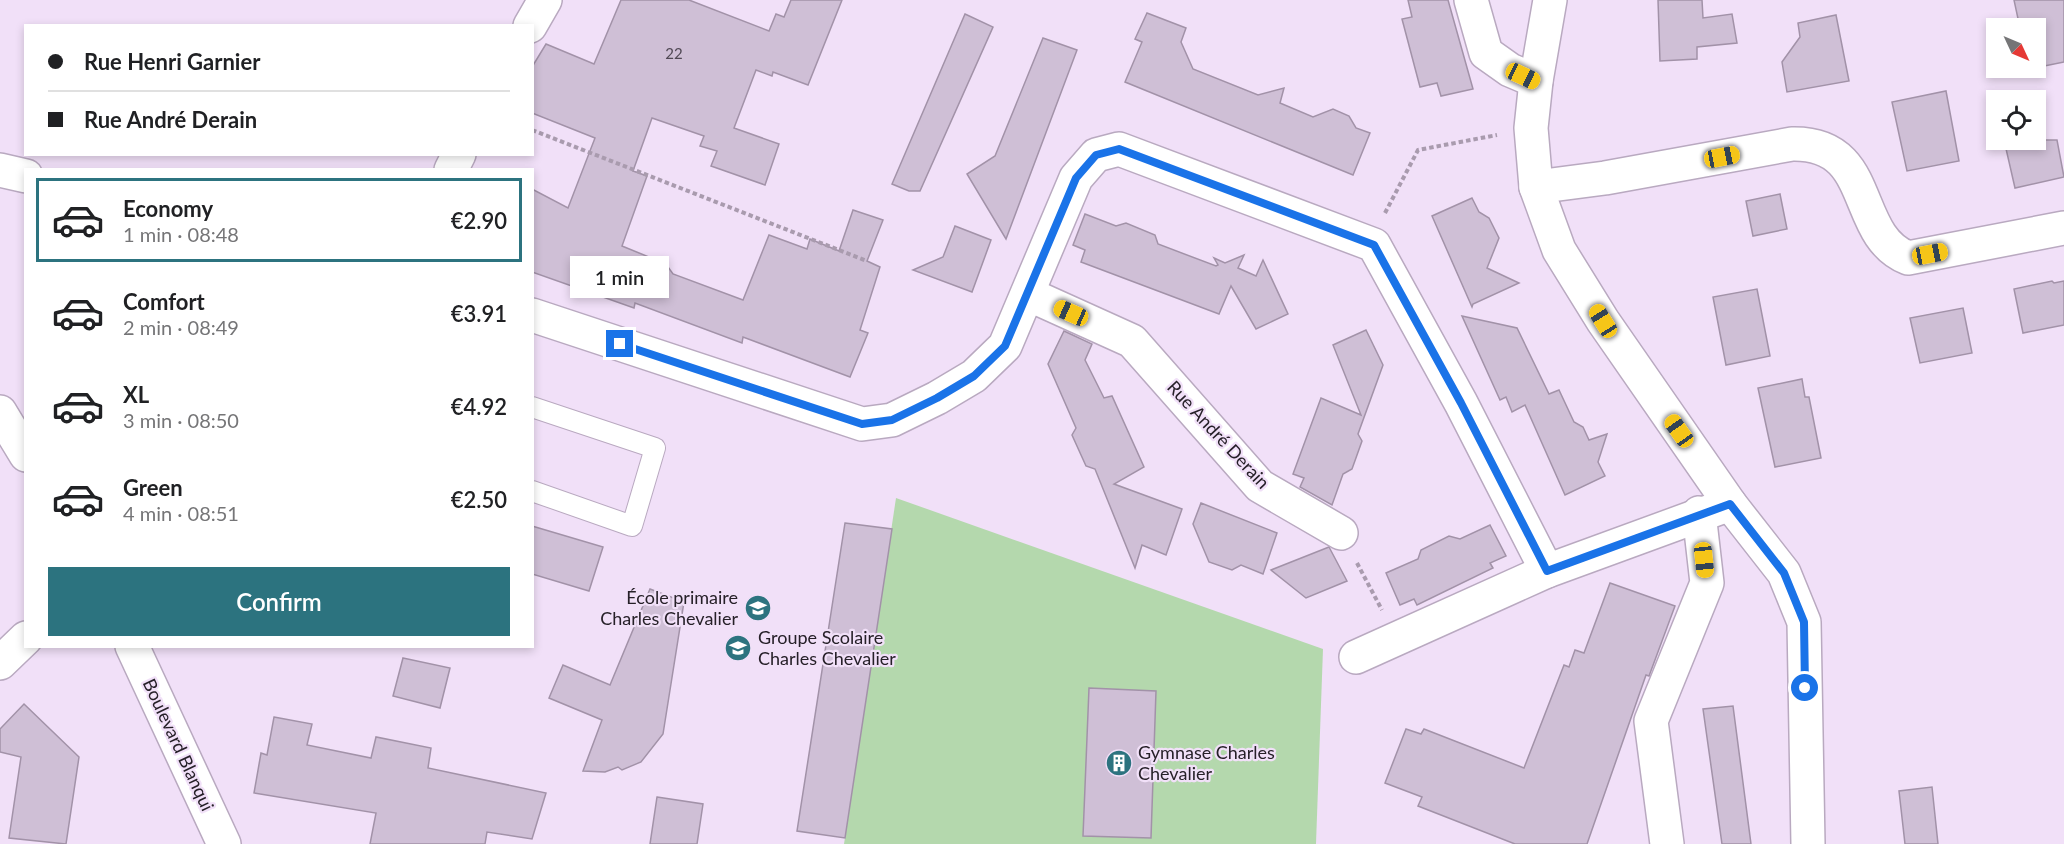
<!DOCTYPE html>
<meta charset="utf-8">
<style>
:root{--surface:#fff;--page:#f2f2f2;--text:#202124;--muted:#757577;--line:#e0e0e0;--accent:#2c737f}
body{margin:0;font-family:Lato,sans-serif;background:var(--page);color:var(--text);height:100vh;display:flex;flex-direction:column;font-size:22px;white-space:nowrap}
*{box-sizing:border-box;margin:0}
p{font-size:20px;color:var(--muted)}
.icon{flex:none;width:33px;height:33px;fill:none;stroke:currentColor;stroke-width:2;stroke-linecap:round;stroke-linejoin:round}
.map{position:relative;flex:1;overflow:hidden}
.details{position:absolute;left:24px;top:168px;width:510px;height:480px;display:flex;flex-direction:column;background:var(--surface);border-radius:0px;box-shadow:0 3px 9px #0003}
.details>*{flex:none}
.top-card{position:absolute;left:24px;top:24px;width:510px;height:132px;border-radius:0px;box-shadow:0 3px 9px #0003;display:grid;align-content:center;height:132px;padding:0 24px;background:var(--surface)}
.needle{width:39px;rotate:134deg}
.tools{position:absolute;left:1986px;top:18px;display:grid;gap:12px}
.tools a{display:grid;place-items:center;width:60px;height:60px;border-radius:0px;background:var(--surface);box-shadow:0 3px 9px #0003;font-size:30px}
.end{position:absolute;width:27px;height:27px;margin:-14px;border:8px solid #1a73e8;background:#fff;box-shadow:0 0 0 3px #fff}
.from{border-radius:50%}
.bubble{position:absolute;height:42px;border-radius:0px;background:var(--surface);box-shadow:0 3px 9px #0003;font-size:20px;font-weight:600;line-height:42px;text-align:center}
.car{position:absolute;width:18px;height:36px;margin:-18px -9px;border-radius:8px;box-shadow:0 0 4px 2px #0007;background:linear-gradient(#f5c518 24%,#345 0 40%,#f5c518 0 76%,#345 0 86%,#f5c518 0)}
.top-card b{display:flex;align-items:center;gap:21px;height:57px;font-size:22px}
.top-card b+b{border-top:2px solid var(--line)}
.top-card i{width:15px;height:15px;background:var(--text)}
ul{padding:10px 0 0;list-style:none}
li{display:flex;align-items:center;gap:18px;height:84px;margin:0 12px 9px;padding:0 12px;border:3px solid transparent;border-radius:0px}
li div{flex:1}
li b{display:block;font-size:22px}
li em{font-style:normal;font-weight:600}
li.selected{border-color:var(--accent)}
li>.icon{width:54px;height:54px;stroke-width:1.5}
.button{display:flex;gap:12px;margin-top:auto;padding:12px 24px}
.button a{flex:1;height:69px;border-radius:0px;background:var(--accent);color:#fff;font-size:24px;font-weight:600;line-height:69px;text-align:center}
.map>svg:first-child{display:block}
.green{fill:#b4d8ad}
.building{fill:#cfbfd6;stroke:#a292a8;stroke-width:1.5}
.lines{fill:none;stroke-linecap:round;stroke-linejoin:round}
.service-casing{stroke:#b9a9c0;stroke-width:22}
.minor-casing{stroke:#b9a9c0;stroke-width:36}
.tertiary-casing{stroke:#b9a9c0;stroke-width:36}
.path{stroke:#a99bae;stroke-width:4;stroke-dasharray:4.5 3;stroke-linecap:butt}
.service{stroke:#fff;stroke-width:20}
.minor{stroke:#fff;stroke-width:33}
.tertiary{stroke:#fff;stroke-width:33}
.route{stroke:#1a73e8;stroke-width:8}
.labels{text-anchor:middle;stroke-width:4.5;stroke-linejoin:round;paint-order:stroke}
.number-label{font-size:15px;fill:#504854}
.street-label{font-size:18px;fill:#262028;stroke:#f1e0f8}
.poi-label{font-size:18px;fill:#262028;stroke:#f1e0f8;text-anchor:start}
</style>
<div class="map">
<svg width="2064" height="844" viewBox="0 0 2064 844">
<rect width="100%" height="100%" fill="#f1e0f8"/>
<polygon class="green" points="896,498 1323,649 1316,844 844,844"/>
<g class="building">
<polygon points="621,0 689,0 769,31 776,14 784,17 791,0 842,0 808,85 773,72 772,76 756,70 734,128 779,144 765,185 711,166 717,151 700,146 704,136 652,118 633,171 647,176 622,246 666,264 673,274 743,300 769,235 807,249 810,239 839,251 853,210 883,220 867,261 880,267 860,330 868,333 850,377 743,337 742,343 635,303 634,308 532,272 532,189 568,208 595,138 532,113 532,67 546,44 594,64"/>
<polygon points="1408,0 1448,0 1473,89 1441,96 1437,83 1420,87 1402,19 1412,17"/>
<polygon points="1658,0 1702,0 1703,18 1732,14 1737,43 1697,47 1697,59 1660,61"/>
<polygon points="2014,0 2064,0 2064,62 2030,69 2036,68 2036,28 2020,28"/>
<polygon points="1147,13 1186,28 1181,42 1193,69 1258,95 1284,88 1280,103 1313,117 1333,109 1349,116 1356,128 1370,133 1353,175 1125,82 1142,42 1135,39"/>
<polygon points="965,14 993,27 920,191 909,191 892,184"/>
<polygon points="1836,15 1849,81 1787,92 1782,62 1800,37 1798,23"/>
<polygon points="1043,38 1077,50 1006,239 967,174 995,156"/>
<polygon points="1946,91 1959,161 1907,171 1892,102"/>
<polygon points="2004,140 2057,140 2064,177 2015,188"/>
<polygon points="1780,194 1787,229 1753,236 1746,201"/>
<polygon points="1472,198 1479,212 1489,218 1499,238 1487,268 1519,283 1473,304 1472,307 1432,216"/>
<polygon points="1085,214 1116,226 1126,223 1155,235 1158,244 1216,266 1218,265 1214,258 1225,263 1244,255 1238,268 1256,276 1263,260 1288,314 1256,329 1231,286 1219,314 1081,262 1085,250 1073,245"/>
<polygon points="955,226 991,240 972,292 913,270 943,257"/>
<polygon points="2052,281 2054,283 2064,281 2064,325 2023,333 2014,289"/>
<polygon points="1757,289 1770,356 1726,365 1713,297"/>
<polygon points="1963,308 1972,353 1920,363 1910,318"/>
<polygon points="1462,316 1517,328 1549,394 1559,390 1574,422 1583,427 1589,440 1607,434 1598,462 1605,476 1565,495 1525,405 1512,412 1506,397 1500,400"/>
<polygon points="1366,330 1383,365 1358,434 1362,441 1352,469 1343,474 1332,505 1300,487 1304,478 1293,474 1321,398 1361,415 1333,345"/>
<polygon points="1064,331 1092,344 1085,360 1104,398 1112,396 1144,467 1114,484 1182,509 1166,555 1142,545 1135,568 1095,469 1086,466 1072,435 1076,428 1048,364"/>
<polygon points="1802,379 1805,397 1809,397 1821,458 1775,467 1758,388"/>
<polygon points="1201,503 1277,533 1263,574 1241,565 1232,570 1209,562 1193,524"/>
<polygon points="845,523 892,529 845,838 797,831"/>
<polygon points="1490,525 1506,556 1490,563 1493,568 1417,605 1414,599 1400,605 1386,573 1418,559 1421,550 1449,536 1460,539"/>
<polygon points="532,526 603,547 589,591 532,574"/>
<polygon points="1329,547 1347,581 1306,598 1271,570"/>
<polygon points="1610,583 1675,606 1649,676 1646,675 1587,844 1515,844 1418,806 1422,797 1385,783 1406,729 1421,734 1424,729 1524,768 1564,665 1569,667 1575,650 1584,653"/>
<polygon points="650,589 684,602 663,734 641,762 622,770 618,767 605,772 583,771 602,720 549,698 563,665 610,685"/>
<polygon points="403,658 450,668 440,708 393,696"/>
<polygon points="1089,688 1156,691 1151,838 1083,836"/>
<polygon points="24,704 79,757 66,844 9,838 21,757 0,752 0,729"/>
<polygon points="1733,706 1751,844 1722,844 1703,709"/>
<polygon points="274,717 312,724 307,745 371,758 376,737 431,748 428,768 546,793 532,839 487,832 485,844 370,844 376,813 254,793 261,753 267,755"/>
<polygon points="1932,787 1938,844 1905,844 1899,791"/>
<polygon points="657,797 703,804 697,844 650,844"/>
</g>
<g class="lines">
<defs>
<polyline id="service" points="532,407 655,448 632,526 532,491"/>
<g id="minor">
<polyline points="1471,0 1486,53 1510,70 1536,81"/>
<polyline points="1550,0 1536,81 1531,128 1536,187 1559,250 1603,321 1730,504 1784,573 1804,622 1808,844"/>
<polyline points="530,26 545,0"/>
<polyline points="0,170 26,176"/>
<polyline points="451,170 459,154"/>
<path d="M1536 187 1605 178 1792 144C1877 142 1850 235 1908 258L2064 228"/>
<polyline points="1028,294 1132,341 1260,486 1341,533"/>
<polyline points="532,315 862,424 892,420 937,398 974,376 1005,346 1076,178 1096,155 1119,149 1374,245 1461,403 1547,571"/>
<polyline points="1356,657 1547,571 1730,504"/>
<polyline points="0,663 26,638"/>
<polyline points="1667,844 1651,721 1707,583 1699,513"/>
</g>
<g id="tertiary">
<polyline points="0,412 26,455"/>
<polyline points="132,646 224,844"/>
</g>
</defs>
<use href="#service" class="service-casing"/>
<use href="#minor" class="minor-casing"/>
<use href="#tertiary" class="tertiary-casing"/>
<g class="path">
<polyline points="532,130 867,261"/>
<polyline points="1385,213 1418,150 1497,135"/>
<polyline points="1357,563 1382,610"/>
</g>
<use href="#service" class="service"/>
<use href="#minor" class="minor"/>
<use href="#tertiary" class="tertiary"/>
</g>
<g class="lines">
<polyline class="route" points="620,344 862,424 892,420 937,398 974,376 1005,346 1076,178 1096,155 1119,149 1374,245 1461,403 1547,571 1730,504 1784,573 1804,622 1805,688"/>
</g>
<defs>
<symbol id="school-disc" viewBox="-11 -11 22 22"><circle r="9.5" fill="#2c737f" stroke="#f1e0f8"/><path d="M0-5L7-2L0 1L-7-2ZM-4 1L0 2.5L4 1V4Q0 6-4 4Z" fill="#fff"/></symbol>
<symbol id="building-disc" viewBox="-11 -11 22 22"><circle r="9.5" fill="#2c737f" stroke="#f1e0f8"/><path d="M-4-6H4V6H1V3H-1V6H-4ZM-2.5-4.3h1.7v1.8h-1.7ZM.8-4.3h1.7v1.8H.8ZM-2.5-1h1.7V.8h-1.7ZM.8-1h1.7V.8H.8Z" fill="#fff"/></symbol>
</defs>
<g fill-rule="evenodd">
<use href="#school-disc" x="743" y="593" width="30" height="30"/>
<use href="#school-disc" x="723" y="633" width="30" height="30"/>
<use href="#building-disc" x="1104" y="748" width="30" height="30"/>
</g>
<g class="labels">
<g class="number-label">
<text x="674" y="59">22</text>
</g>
<g class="street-label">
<text transform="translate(1218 435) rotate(47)" y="6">Rue André Derain</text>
<text transform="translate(178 745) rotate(65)" y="6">Boulevard Blanqui</text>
</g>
<g class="poi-label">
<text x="738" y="604" text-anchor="end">École primaire<tspan x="738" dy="21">Charles Chevalier</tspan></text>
<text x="758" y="644">Groupe Scolaire<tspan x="758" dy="21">Charles Chevalier</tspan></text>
<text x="1138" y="759">Gymnase Charles<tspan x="1138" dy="21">Chevalier</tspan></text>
</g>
</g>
</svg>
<div class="tools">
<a><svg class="needle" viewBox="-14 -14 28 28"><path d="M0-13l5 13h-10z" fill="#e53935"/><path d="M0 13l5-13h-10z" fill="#757577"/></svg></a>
<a><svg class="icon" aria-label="locate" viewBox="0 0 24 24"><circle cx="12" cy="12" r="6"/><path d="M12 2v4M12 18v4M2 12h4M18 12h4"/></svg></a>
</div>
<i class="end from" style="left:1805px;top:688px"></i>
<i class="end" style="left:620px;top:344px"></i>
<div class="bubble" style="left:570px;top:256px;width:99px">1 min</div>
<i class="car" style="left:1523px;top:76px;rotate:115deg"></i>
<i class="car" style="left:1722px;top:157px;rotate:79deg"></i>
<i class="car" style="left:1930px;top:254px;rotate:79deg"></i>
<i class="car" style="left:1071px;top:313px;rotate:294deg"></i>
<i class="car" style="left:1603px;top:321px;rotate:328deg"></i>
<i class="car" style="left:1679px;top:431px;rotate:325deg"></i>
<i class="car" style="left:1704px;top:560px;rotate:174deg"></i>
<div class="top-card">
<b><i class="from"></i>Rue Henri Garnier</b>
<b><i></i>Rue André Derain</b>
</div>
<section class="details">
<ul>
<li class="selected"><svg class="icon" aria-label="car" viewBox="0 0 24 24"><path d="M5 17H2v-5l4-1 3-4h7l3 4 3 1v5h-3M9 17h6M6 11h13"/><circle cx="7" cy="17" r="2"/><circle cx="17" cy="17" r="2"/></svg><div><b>Economy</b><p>1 min · 08:48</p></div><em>€2.90</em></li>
<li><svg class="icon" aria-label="car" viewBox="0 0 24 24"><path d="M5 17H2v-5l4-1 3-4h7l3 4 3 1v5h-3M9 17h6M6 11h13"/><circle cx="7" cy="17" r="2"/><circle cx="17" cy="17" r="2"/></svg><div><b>Comfort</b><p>2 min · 08:49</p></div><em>€3.91</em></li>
<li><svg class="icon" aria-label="car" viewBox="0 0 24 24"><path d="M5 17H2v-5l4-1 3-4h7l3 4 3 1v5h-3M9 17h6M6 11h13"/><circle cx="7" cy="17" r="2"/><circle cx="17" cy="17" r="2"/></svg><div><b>XL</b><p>3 min · 08:50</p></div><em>€4.92</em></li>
<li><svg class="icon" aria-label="car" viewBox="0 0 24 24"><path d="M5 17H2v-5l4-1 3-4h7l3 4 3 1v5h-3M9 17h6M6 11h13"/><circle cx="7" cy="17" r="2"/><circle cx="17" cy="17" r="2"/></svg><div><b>Green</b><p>4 min · 08:51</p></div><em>€2.50</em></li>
</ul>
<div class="button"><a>Confirm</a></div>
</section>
</div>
